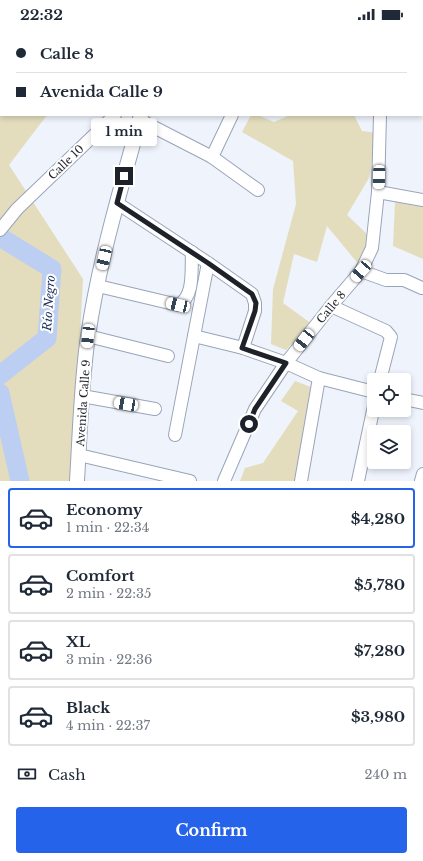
<!DOCTYPE html>
<meta charset="utf-8">
<style>
:root{--surface:#fff;--page:#f2f2f3;--text:#1f2937;--muted:#747a83;--line:#e0e1e3;--accent:#2563eb}
body{margin:0;font-family:"Libre Baskerville",serif;background:var(--page);color:var(--text);height:100vh;display:flex;flex-direction:column;font-size:15px;white-space:nowrap}
*{box-sizing:border-box;margin:0}
p{font-size:13px;color:var(--muted)}
.icon{flex:none;width:22px;height:22px;fill:none;stroke:currentColor;stroke-width:2;stroke-linecap:round;stroke-linejoin:round}
.map{position:relative;height:453px;overflow:hidden}
.panel{display:flex;flex-direction:column;background:var(--surface);flex:1}
.panel>*{flex:none}
.hud{position:absolute;left:0px;top:0px;width:423px;height:88px;box-shadow:0 2px 6px #0003;display:grid;align-content:center;height:88px;padding:0 16px;background:var(--surface)}
.controls{position:absolute;left:367px;top:345px;display:grid;gap:8px}
.controls a{display:grid;place-items:center;width:44px;height:44px;border-radius:4px;background:var(--surface);box-shadow:0 2px 6px #0003;font-size:20px}
.end{position:absolute;width:18px;height:18px;margin:-9px;border:5px solid #1d2129;background:#fff;box-shadow:0 0 0 2px #fff}
.from{border-radius:50%}
.bubble{position:absolute;height:28px;border-radius:4px;background:var(--surface);box-shadow:0 2px 6px #0003;font-size:13px;font-weight:700;line-height:28px;text-align:center}
.car{position:absolute;width:12px;height:24px;margin:-12px -6px;border-radius:5px;box-shadow:0 0 3px 1px #0007;background:linear-gradient(#fff 24%,#345 0 40%,#fff 0 76%,#345 0 86%,#fff 0)}
.hud b{display:flex;align-items:center;gap:14px;height:38px;font-size:15px}
.hud b+b{border-top:1px solid var(--line)}
.hud i{width:10px;height:10px;background:var(--text)}
ul{padding:7px 0 0;list-style:none}
li{display:flex;align-items:center;gap:12px;height:60px;margin:0 8px 6px;padding:0 8px;border:2px solid var(--line);border-radius:4px}
li div{flex:1}
li b{display:block;font-size:15px}
li em{font-style:normal;font-weight:700}
li.current{border-color:var(--accent)}
li>.icon{width:36px;height:36px;stroke-width:1.5}
.pay{display:flex;align-items:center;gap:10px;height:44px;padding:0 16px;font-size:15px}
.pay p{margin-inline-start:auto}
.action{display:flex;gap:8px;margin-top:auto;padding:8px 16px}
.action a{flex:1;height:46px;border-radius:4px;background:var(--accent);color:#fff;font-size:16px;font-weight:700;line-height:46px;text-align:center}
.status{display:flex;justify-content:space-between;align-items:center;height:28px;padding:0 20px;background:var(--surface);direction:ltr}
.status svg{height:11px;fill:currentColor}
.map>svg:first-child{display:block}
.green{fill:#e3ddbe}
.lines{fill:none;stroke-linecap:round;stroke-linejoin:round}
.river{stroke:#bccef1;stroke-width:19}
.minor-casing{stroke:#9aa4b9;stroke-width:14}
.tertiary-casing{stroke:#9aa4b9;stroke-width:16}
.minor{stroke:#fff;stroke-width:12}
.tertiary{stroke:#fff;stroke-width:14}
.route{stroke:#1d2129;stroke-width:5}
.labels{text-anchor:middle;stroke-width:4;stroke-linejoin:round;paint-order:stroke}
.street-label{font-size:11px;fill:#1d2129;stroke:#fff}
.water-label{font-size:12px;font-style:italic;fill:#1d315d;stroke:#fff}
</style>
<div class="status"><b>22:32</b><svg viewBox="0 0 49 12"><path d="M0 12V9h3v3zM5 12V6h3v6zM10 12V3h3v9zM15 12V0h3v12zM26 1h20v11H26zM47 4h2v5h-2z"/></svg></div>
<div class="map">
<svg width="423" height="453" viewBox="0 0 423 453">
<rect width="100%" height="100%" fill="#eef3fc"/>
<g class="green">
<polygon points="0,0 142,1 1,1 1,87 47,87 9,137 83,251 72,453 0,453"/>
<polygon points="251,87 258,87 274,94 290,87 354,87 362,103 377,105 369,150 347,187 369,208 360,238 327,198 317,234 294,226 283,275 312,296 286,322 271,316 273,261 296,176 293,133 242,104"/>
<polygon points="395,174 423,179 423,231 393,218"/>
<polygon points="295,353 316,361 298,453 240,453 245,440 263,435 298,383 281,373"/>
</g>
<g class="lines">
<g class="river">
<polyline points="0,209 52,241 47,310 0,347"/>
<polyline points="0,365 20,453"/>
</g>
<defs>
<g id="minor">
<polyline points="380,1 380,0"/>
<polyline points="422,80 423,81"/>
<polyline points="140,92 212,129 258,162"/>
<polyline points="212,129 232,87"/>
<polyline points="378,164 423,172"/>
<polyline points="117,175 208,235 252,266 255,275 255,283 243,320"/>
<polyline points="0,202 17,181 115,87"/>
<polyline points="361,243 386,252 404,252 422,260"/>
<path d="M98 258 178 277C195 269 191 241 192 224"/>
<polyline points="331,278 386,303 391,309 380,352"/>
<polyline points="88,308 168,328"/>
<polyline points="194,308 243,320 286,335 319,350 374,364"/>
<polyline points="82,368 155,381"/>
<polyline points="404,371 423,375"/>
<polyline points="175,407 208,235"/>
<polyline points="79,427 190,453"/>
<polyline points="224,453 255,381 286,335 331,278 361,243 372,220 378,164 380,87"/>
<polyline points="301,453 319,350"/>
<polyline points="358,453 374,378"/>
<polyline points="421,453 423,446"/>
</g>
<g id="tertiary">
<polyline points="223,1 225,0"/>
<path d="M77 453C80 405 81 356 88 308 99 233 121 160 141 87"/>
</g>
</defs>
<use href="#minor" class="minor-casing"/>
<use href="#tertiary" class="tertiary-casing"/>
<use href="#minor" class="minor"/>
<use href="#tertiary" class="tertiary"/>
</g>
<g class="lines">
<polyline class="route" points="124,148 117,175 208,235 252,266 256,275 255,283 242,320 286,335 255,381 249,396"/>
</g>
<g class="labels">
<g class="street-label">
<text transform="translate(66 134) rotate(-44)" y="4">Calle 10</text>
<text transform="translate(331 279) rotate(-50)" y="4">Calle 8</text>
<text transform="translate(83 375) rotate(-86)" y="4">Avenida Calle 9</text>
</g>
<g class="water-label">
<text transform="translate(49 275) rotate(-86)" y="4">Río Negro</text>
</g>
</g>
</svg>
<div class="controls">
<a><svg class="icon" aria-label="locate" viewBox="0 0 24 24"><circle cx="12" cy="12" r="6"/><path d="M12 2v4M12 18v4M2 12h4M18 12h4"/></svg></a>
<a><svg class="icon" aria-label="layers" viewBox="0 0 24 24"><path d="M12 4l9 5-9 5-9-5zM3 14l9 5 9-5"/></svg></a>
</div>
<i class="end from" style="left:249px;top:396px"></i>
<i class="end" style="left:124px;top:148px"></i>
<div class="bubble" style="left:91px;top:90px;width:66px">1 min</div>
<i class="car" style="left:379px;top:149px;rotate:181deg"></i>
<i class="car" style="left:104px;top:230px;rotate:193deg"></i>
<i class="car" style="left:361px;top:243px;rotate:221deg"></i>
<i class="car" style="left:178px;top:277px;rotate:283deg"></i>
<i class="car" style="left:88px;top:308px;rotate:186deg"></i>
<i class="car" style="left:304px;top:312px;rotate:218deg"></i>
<i class="car" style="left:126px;top:376px;rotate:280deg"></i>
<div class="hud">
<b><i class="from"></i>Calle 8</b>
<b><i></i>Avenida Calle 9</b>
</div>
</div>
<section class="panel">
<ul>
<li class="current"><svg class="icon" aria-label="car" viewBox="0 0 24 24"><path d="M5 17H2v-5l4-1 3-4h7l3 4 3 1v5h-3M9 17h6M6 11h13"/><circle cx="7" cy="17" r="2"/><circle cx="17" cy="17" r="2"/></svg><div><b>Economy</b><p>1 min · 22:34</p></div><em>$4,280</em></li>
<li><svg class="icon" aria-label="car" viewBox="0 0 24 24"><path d="M5 17H2v-5l4-1 3-4h7l3 4 3 1v5h-3M9 17h6M6 11h13"/><circle cx="7" cy="17" r="2"/><circle cx="17" cy="17" r="2"/></svg><div><b>Comfort</b><p>2 min · 22:35</p></div><em>$5,780</em></li>
<li><svg class="icon" aria-label="car" viewBox="0 0 24 24"><path d="M5 17H2v-5l4-1 3-4h7l3 4 3 1v5h-3M9 17h6M6 11h13"/><circle cx="7" cy="17" r="2"/><circle cx="17" cy="17" r="2"/></svg><div><b>XL</b><p>3 min · 22:36</p></div><em>$7,280</em></li>
<li><svg class="icon" aria-label="car" viewBox="0 0 24 24"><path d="M5 17H2v-5l4-1 3-4h7l3 4 3 1v5h-3M9 17h6M6 11h13"/><circle cx="7" cy="17" r="2"/><circle cx="17" cy="17" r="2"/></svg><div><b>Black</b><p>4 min · 22:37</p></div><em>$3,980</em></li>
</ul>
<div class="pay"><svg class="icon" aria-label="cash" viewBox="0 0 24 24"><path d="M3 7h18v10H3z"/><circle cx="12" cy="12" r="2"/></svg>Cash<p>240 m</p></div>
<div class="action"><a>Confirm</a></div>
</section>
